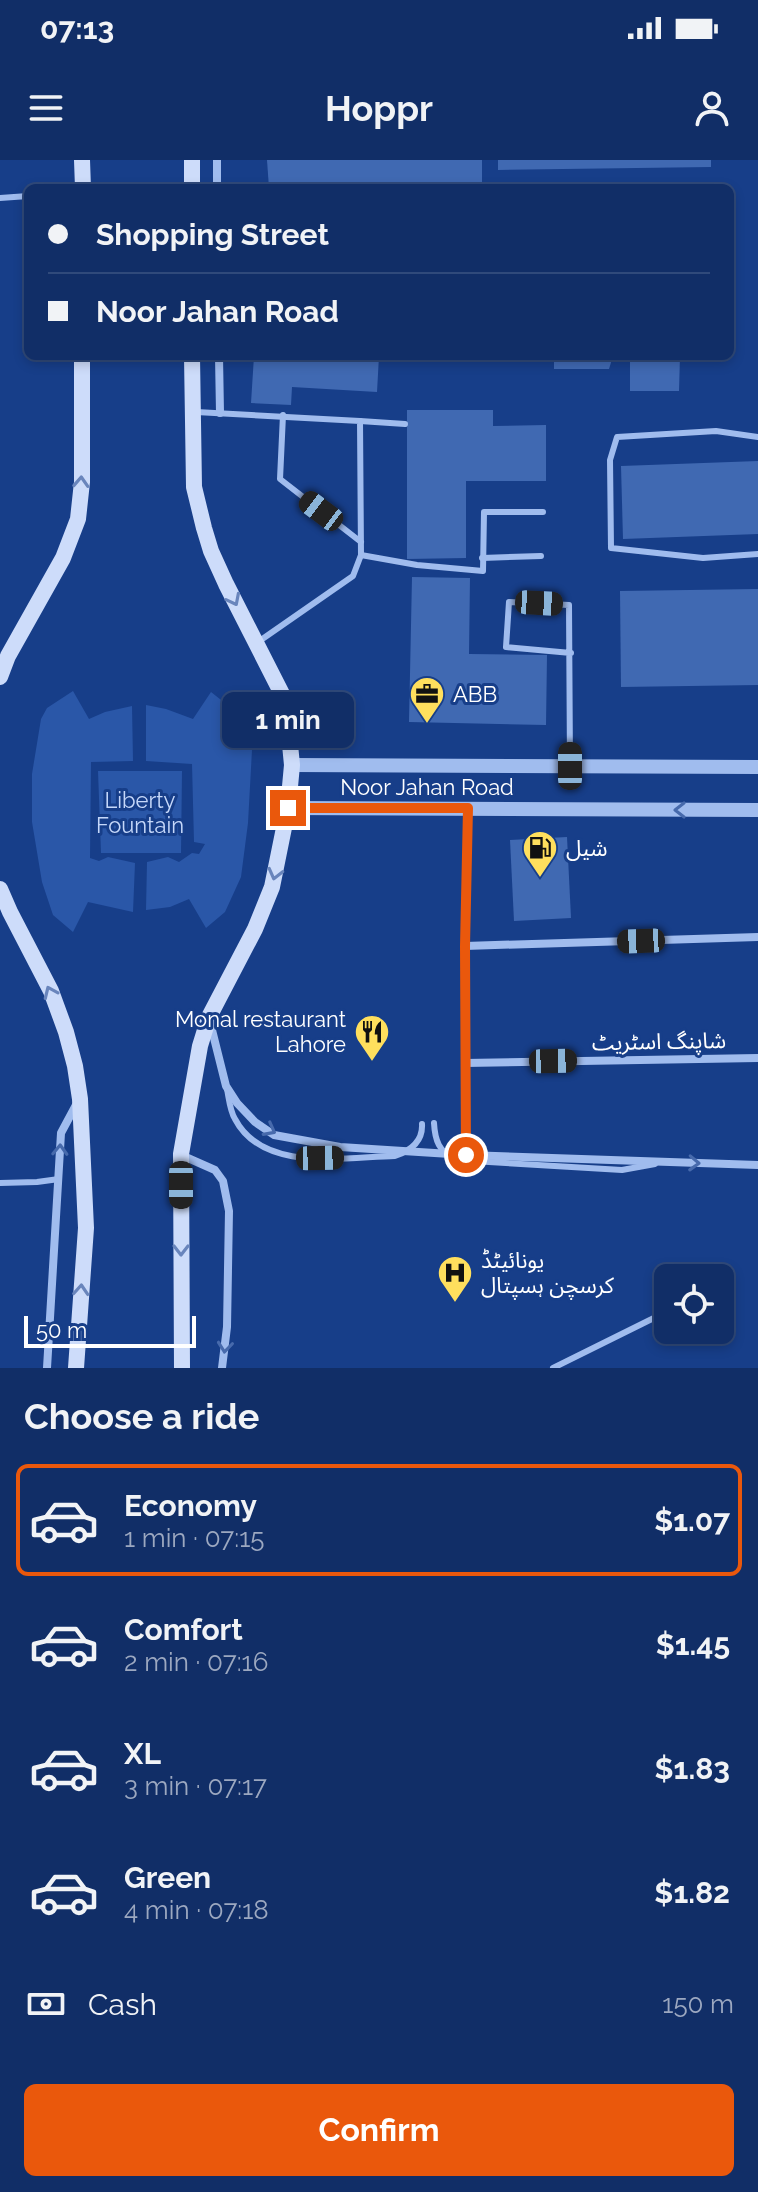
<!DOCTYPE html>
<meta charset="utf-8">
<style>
:root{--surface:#112e67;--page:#1a366d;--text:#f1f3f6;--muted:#9ca8c0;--line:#304a7b;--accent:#ea580c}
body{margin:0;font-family:Raleway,"Noto Sans Arabic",sans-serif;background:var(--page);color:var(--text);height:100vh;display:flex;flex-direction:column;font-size:30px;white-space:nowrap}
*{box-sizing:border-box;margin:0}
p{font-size:26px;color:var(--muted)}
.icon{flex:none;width:44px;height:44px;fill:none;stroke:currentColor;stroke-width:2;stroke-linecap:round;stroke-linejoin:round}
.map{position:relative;height:1208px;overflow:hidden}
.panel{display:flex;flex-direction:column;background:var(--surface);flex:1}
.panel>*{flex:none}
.hud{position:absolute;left:24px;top:24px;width:710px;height:176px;border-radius:12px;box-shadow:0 4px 12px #0003,0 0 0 2px var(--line);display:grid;align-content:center;height:176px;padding:0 24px;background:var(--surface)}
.tools{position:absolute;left:654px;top:1104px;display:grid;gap:16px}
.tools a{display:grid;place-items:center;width:80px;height:80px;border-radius:12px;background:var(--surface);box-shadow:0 4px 12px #0003,0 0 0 2px var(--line);font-size:40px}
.scale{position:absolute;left:24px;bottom:20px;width:172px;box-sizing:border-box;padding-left:8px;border:4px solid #fff;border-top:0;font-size:22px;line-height:28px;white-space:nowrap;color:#fff;-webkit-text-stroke:6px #173e89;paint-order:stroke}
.end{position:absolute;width:36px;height:36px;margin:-18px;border:10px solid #ea580c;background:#fff;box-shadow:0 0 0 4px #fff}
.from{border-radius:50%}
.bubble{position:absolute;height:56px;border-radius:12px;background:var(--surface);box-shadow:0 4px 12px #0003,0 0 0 2px var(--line);font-size:26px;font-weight:700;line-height:56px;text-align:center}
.car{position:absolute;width:24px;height:48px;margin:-24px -12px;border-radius:10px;box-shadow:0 0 6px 2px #0007;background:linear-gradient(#222 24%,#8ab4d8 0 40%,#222 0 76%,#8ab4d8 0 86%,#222 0)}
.hud b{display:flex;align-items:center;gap:28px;height:76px;font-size:30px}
.hud b+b{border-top:2px solid var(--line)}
.hud i{width:20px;height:20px;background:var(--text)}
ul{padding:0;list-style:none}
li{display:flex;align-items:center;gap:24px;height:112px;margin:0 16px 12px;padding:0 8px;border:4px solid transparent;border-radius:12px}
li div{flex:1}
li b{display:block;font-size:30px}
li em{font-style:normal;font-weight:700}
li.active{border-color:var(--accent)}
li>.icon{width:72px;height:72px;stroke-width:1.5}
h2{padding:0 24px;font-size:36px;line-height:96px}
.pay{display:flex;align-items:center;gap:20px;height:88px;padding:0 24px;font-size:30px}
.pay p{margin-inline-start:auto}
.action{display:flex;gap:16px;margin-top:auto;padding:16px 24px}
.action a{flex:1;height:92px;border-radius:12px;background:var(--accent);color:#fff;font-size:32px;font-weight:700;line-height:92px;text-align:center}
.status{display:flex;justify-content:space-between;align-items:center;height:56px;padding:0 40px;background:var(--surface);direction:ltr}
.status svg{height:22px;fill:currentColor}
header{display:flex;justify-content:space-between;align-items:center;height:104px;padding:0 24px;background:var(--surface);font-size:36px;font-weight:700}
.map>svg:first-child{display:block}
.green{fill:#2a57a8}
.building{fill:#4069b2}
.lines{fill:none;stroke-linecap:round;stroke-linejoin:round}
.service{stroke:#a0bcee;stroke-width:6}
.minor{stroke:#a0bcee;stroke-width:8}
.tertiary{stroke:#a0bcee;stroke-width:14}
.secondary{stroke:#cddcfa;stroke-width:16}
.oneway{stroke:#6985bc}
.oneway2{stroke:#476aac}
.route{stroke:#ea580c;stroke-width:10}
.labels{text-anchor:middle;stroke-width:6;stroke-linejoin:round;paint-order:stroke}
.poi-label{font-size:22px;fill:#fff;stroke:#173e89;text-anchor:start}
.street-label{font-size:22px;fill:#fff;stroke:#173e89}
.park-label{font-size:22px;fill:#c6d8fa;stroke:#173e89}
</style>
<div class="status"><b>07:13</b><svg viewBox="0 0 49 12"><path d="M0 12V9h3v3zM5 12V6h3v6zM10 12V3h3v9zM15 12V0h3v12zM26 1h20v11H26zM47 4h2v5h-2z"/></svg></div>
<header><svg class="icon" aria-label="menu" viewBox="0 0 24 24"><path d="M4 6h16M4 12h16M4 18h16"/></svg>Hoppr<svg class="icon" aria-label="person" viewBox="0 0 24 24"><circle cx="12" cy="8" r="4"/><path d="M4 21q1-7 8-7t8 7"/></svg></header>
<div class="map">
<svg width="758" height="1208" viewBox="0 0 758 1208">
<rect width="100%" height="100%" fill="#173e89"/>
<g class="green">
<polygon points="73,531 89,559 105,552 132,546 133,601 91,602 90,698 99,701 108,697 135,703 133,752 88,742 73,772 53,755 42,722 32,662 32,614 41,559 47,548"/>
<polygon points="211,532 230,547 246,564 252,590 248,663 241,717 225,752 206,768 189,739 170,747 146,750 147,702 168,697 179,702 192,693 199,694 205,684 194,682 192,604 146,601 146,545 166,549 193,559"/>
<polygon points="98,611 182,611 181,693 101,693"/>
</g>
<g class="building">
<polygon points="267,0 482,0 482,28 269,28"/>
<polygon points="498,0 711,0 711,7 498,10"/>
<polygon points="254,196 379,196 377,232 292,227 291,245 251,243"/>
<polygon points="554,196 613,196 609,209 554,209"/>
<polygon points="630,196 680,196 679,231 630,231"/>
<polygon points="407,250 493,250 493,266 546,265 546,321 466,321 466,398 407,399"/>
<polygon points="758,301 758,374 623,379 621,306"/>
<polygon points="412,417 470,418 469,494 547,495 546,565 409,562"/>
<polygon points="758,429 758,525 621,527 620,431"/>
<polygon points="567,677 571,758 514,761 510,680"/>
</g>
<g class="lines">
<g class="service">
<polyline points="0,38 28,36"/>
<polyline points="196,252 360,261 361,395 353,416 258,482"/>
<polyline points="283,255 280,319 361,382"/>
<polyline points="360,261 405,264"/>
<polyline points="758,277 716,271 617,277 610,300 611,388 703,398 758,394"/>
<polyline points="361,395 417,405 483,411 484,352 543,352"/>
<polyline points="482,398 541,396"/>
<polyline points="570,606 569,445 509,442 506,487 571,493"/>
<path d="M227 929C229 939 230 951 235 959 263 1013 345 997 395 996 410 991 423 982 422 964"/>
<path d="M434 963C435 981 439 991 455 1000L622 1010 655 1004"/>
<polyline points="0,1023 37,1022 59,1019"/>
<polyline points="553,1208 668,1151"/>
</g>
<g class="minor">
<polyline points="217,0 217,28"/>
<polyline points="219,196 220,253"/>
<polyline points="465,786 758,777"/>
<polyline points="210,862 226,926 237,943 255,962 274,975 340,987 466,995 758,1005"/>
<polyline points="465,903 758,898"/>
<polyline points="181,995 215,1010 223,1021 229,1051 227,1167 222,1208"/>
<polyline points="466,995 465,786 468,648"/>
<polyline points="47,1208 61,973 76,945"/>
</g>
<g class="tertiary">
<polyline points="292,605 758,607"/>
<polyline points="288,648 758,650"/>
</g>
<g class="secondary">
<polyline points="82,0 83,28"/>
<polyline points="192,0 192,28"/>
<polyline points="0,517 8,496 63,398 78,359 82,322 82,196"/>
<polyline points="0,729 10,752 51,831 66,872 75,906 80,939 86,1068 76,1208"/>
<polyline points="182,1208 181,994 200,886 209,857 255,769 272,727 288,648 292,605 288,564 282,534 226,424 211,391 204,368 194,327 192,196"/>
</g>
</g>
<defs><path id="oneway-chevron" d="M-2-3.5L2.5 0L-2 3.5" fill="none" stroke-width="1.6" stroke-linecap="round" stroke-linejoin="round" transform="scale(2)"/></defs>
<g class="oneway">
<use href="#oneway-chevron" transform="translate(81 322) rotate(-87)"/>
<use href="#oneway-chevron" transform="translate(234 440) rotate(63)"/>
<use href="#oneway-chevron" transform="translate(275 714) rotate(104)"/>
<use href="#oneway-chevron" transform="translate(50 832) rotate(-114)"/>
<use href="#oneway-chevron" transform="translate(181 1090) rotate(90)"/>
<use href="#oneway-chevron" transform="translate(81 1130) rotate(-86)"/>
</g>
<g class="oneway2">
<use href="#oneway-chevron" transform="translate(680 650) rotate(-180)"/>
<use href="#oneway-chevron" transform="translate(270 970) rotate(28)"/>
<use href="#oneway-chevron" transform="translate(60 990) rotate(-88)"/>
<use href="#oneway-chevron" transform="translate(694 1003) rotate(2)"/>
<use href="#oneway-chevron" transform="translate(225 1187) rotate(96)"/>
</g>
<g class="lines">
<polyline class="route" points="288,648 468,648 465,786 466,995"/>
</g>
<defs>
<symbol id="office-pin" viewBox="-11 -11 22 30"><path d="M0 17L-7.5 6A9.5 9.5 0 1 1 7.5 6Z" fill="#ffdf5d" stroke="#173e89"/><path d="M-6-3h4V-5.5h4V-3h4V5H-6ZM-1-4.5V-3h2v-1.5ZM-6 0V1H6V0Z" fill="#111"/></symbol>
<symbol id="fuel-pin" viewBox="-11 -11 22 30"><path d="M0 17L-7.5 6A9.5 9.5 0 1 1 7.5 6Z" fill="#ffdf5d" stroke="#173e89"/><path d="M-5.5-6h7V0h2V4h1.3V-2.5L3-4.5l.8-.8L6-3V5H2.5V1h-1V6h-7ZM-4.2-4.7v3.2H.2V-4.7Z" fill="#111"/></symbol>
<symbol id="restaurant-pin" viewBox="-11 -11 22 30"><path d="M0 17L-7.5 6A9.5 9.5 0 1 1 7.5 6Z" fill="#ffdf5d" stroke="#173e89"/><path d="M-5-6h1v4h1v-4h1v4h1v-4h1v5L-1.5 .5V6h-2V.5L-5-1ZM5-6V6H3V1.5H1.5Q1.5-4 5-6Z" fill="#111"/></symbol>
<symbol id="hospital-pin" viewBox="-11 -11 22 30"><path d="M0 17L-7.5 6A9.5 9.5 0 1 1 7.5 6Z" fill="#ffdf5d" stroke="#173e89"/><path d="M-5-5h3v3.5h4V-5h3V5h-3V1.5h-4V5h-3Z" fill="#111"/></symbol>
</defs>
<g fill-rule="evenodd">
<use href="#office-pin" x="407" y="514" width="40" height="54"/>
<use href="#fuel-pin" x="520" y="668" width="40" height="54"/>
<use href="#restaurant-pin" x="352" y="852" width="40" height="54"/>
<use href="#hospital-pin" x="435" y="1093" width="40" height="54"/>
</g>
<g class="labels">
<g class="poi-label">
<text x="453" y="542">ABB</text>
<text x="566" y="696">شیل</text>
<text x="346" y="867" text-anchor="end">Monal restaurant<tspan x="346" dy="25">Lahore</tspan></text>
<text x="481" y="1108">یونائیٹڈ<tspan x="481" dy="25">کرسچن ہسپتال</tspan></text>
</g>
<g class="street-label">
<text x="427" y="635">Noor Jahan Road</text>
<text transform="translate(659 881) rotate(-1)" y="8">شاپنگ اسٹریٹ</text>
</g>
<g class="park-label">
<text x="140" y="648">Liberty<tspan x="140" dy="25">Fountain</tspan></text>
</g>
</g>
</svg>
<div class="tools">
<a><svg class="icon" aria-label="locate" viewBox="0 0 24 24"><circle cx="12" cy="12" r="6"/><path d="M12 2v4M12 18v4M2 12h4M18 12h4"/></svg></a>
</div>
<div class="scale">50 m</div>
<i class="end from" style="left:466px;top:995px"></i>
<i class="end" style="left:288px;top:648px"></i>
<div class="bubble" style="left:222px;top:532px;width:132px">1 min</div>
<i class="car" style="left:321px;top:351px;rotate:307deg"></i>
<i class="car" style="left:539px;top:443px;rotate:93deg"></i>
<i class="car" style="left:570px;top:606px;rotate:0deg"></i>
<i class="car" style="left:641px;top:781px;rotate:268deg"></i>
<i class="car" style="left:553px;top:901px;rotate:89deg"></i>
<i class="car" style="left:320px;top:998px;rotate:89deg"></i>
<i class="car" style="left:181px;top:1025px;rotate:180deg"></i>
<div class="hud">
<b><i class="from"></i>Shopping Street</b>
<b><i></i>Noor Jahan Road</b>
</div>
</div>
<section class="panel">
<h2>Choose a ride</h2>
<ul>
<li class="active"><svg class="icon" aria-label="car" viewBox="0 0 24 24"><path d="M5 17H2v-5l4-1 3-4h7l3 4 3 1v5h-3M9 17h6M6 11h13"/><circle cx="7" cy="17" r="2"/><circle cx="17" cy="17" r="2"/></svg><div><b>Economy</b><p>1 min · 07:15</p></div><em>$1.07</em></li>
<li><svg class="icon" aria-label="car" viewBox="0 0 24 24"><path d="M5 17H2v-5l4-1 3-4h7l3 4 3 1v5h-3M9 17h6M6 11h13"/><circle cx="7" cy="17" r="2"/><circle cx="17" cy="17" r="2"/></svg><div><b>Comfort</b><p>2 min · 07:16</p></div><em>$1.45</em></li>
<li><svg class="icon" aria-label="car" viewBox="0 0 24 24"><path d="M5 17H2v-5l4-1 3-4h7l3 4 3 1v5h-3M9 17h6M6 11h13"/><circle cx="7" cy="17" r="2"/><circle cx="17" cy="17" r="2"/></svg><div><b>XL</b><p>3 min · 07:17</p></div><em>$1.83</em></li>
<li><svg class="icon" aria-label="car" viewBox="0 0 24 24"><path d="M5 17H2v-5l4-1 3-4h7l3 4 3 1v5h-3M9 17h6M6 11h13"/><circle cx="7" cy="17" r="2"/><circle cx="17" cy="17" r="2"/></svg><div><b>Green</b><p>4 min · 07:18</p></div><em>$1.82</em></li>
</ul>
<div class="pay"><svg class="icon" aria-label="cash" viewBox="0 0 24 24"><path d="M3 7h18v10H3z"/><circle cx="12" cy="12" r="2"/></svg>Cash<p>150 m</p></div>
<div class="action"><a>Confirm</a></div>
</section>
